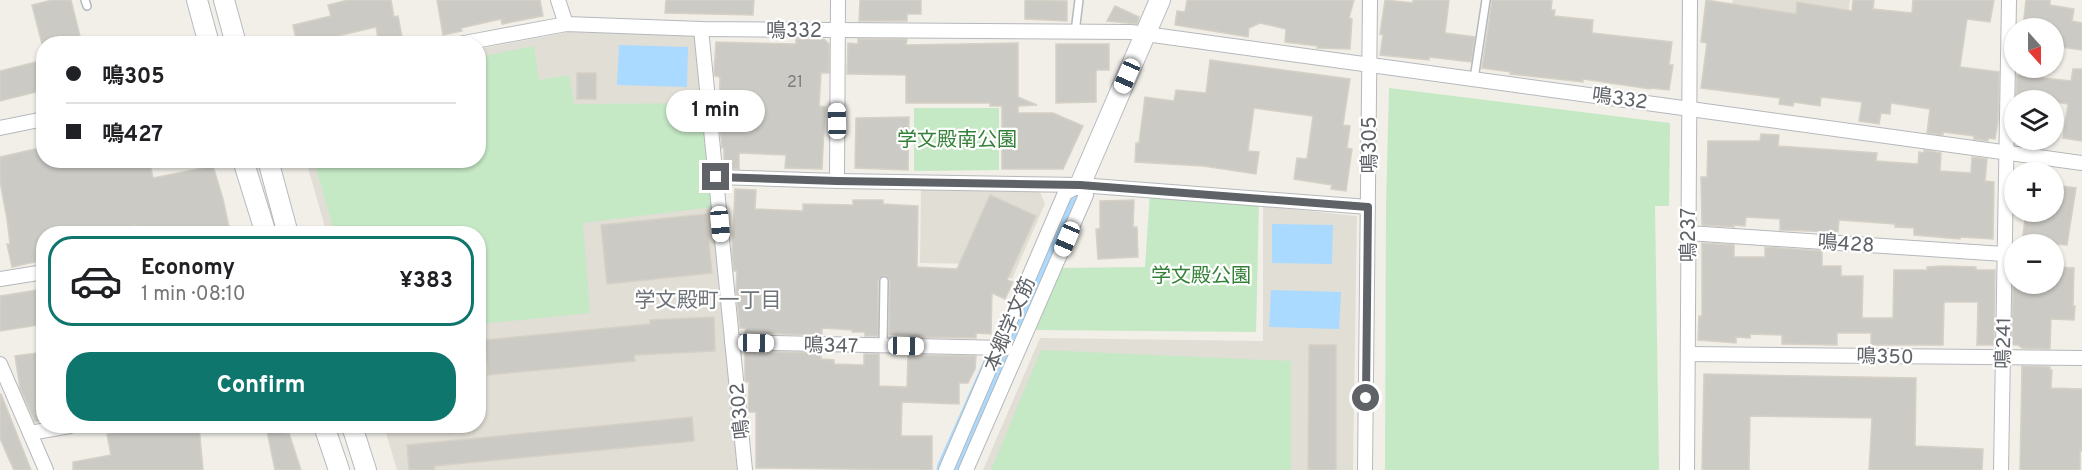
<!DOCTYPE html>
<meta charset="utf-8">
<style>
:root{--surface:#fff;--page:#f6f6f6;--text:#202124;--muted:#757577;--line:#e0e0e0;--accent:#0f766e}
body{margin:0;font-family:Overpass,"Noto Sans JP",sans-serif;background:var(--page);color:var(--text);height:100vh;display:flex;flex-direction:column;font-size:22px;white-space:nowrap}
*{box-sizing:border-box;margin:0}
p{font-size:20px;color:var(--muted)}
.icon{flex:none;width:33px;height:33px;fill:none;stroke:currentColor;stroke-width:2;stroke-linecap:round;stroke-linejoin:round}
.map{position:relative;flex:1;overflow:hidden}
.panel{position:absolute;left:36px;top:226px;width:450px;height:207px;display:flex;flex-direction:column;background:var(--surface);border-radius:24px;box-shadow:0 2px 4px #0004}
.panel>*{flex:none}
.hud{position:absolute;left:36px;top:36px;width:450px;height:132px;border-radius:24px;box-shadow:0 2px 4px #0004;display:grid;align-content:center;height:132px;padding:0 30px;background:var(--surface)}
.needle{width:39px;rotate:159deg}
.controls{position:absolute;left:2004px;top:18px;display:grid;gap:12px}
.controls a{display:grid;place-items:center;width:60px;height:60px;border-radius:50%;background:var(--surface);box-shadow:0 2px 4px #0004;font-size:30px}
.end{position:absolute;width:27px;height:27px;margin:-14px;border:8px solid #5f6368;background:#fff;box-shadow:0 0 0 3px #fff}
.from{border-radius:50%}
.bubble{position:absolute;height:42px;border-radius:21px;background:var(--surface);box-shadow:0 2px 4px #0004;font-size:20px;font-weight:700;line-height:42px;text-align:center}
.car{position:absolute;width:18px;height:36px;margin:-18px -9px;border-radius:8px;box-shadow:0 0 4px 2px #0007;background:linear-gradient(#fff 24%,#345 0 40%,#fff 0 76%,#345 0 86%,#fff 0)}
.hud b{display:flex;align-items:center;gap:21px;height:57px;font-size:22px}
.hud b+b{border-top:2px solid var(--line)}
.hud i{width:15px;height:15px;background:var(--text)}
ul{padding:10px 0 0;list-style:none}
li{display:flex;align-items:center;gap:18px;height:90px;margin:0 12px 9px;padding:0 18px;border:3px solid transparent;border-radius:24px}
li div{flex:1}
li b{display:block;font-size:22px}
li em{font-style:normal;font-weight:700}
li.on{border-color:var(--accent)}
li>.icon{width:54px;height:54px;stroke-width:1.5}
.button{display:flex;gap:12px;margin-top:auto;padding:12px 30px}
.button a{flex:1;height:69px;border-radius:24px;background:var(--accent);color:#fff;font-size:24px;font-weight:700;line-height:69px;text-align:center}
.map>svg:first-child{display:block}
.education{fill:#e1ded6}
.green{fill:#c5e8c5}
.water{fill:#aadaff}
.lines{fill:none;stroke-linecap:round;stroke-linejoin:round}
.river{stroke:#aadaff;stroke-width:33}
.building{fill:#cccac5;stroke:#d6d1c6;stroke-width:1.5}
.lane-casing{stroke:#b5b8bc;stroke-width:10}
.street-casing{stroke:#b5b8bc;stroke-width:16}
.secondary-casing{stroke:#b6babf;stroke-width:22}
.lane{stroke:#fff;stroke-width:7}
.street{stroke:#fff;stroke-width:14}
.secondary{stroke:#fff;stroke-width:20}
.route{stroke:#5f6368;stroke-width:8}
.labels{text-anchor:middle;stroke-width:4.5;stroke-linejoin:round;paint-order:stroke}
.number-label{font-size:16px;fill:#7a7d7f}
.street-label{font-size:20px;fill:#5f6368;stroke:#fff}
.park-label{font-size:20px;fill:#348238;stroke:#fff}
.neighbourhood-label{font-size:21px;fill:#70757a;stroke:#fff}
</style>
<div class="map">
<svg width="2082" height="470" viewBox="0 0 2082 470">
<rect width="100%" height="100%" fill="#f1efe8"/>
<g class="education">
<polygon points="1733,0 1850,0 1842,59 1729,41"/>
<polygon points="568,32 697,33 705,103 712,207 739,470 397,470 384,426 478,426 478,234 327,234 306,161 478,160 479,49"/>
<polygon points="921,190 1040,192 1045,204 1012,279 979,264 920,263"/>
<polygon points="1263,206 1357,216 1353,470 983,470 1040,338 1263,341"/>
</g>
<g class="green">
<polygon points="534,46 539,80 569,75 574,104 705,103 712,207 583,223 590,313 479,324 478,234 335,234 314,161 478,160 479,57"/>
<polygon points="1389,88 1670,123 1669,206 1655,206 1659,470 1385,470 1386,207"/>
<polygon points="914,108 999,108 999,170 914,171"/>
<polygon points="1150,192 1259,202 1256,332 1036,330 1061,268 1145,267"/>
<polygon points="1041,350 1291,361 1291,470 991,470"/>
</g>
<g class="water">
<polygon points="619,45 688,47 687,87 617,85"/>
<polygon points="1272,224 1333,225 1332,264 1272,263"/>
<polygon points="1271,290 1341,292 1339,329 1269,327"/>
</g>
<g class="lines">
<polyline class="river" points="953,470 1074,198"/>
</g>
<g class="building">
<polygon points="52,0 71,0 82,44 42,44 32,5"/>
<polygon points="348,0 391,0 394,17 398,16 403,42 379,44 376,27 329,38 330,44 297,44 293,25 331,16 328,5"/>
<polygon points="437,0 540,0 543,16 502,24 501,19 461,28 462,31 443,35"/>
<polygon points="666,0 754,0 753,15 665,13"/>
<polygon points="860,0 921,0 921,14 907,14 907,21 859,21"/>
<polygon points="1025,0 1067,1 1067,21 1025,19"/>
<polygon points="1187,0 1354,0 1349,18 1352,19 1350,49 1317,48 1318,46 1285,42 1286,29 1260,23 1249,28 1248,37 1175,25 1177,11 1185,12"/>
<polygon points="1385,0 1413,3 1413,0 1449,0 1445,33 1475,37 1471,62 1429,57 1429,60 1380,55 1383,35 1380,34"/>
<polygon points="1492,0 1552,0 1551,10 1555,10 1554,16 1593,20 1592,33 1672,42 1669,65 1673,65 1669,90 1650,88 1650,89 1583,79 1583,82 1510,74 1511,72 1482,68"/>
<polygon points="1706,0 1796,14 1797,2 1852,11 1853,0 1874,0 1873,9 1912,13 1913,0 1994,0 1990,22 1967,19 1960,67 1999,72 1998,121 1995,139 1988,138 1988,141 1974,139 1974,136 1943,132 1943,135 1927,133 1930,109 1891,103 1890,114 1881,113 1879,124 1859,121 1862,102 1821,97 1820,106 1794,102 1793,106 1779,104 1780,98 1701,88 1707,43 1701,42"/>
<polygon points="2026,0 2050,0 2050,5 2074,9 2072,21 2082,23 2082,50 2054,46 2054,28 2023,27"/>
<polygon points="1115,6 1139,17 1137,24 1107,21"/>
<polygon points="796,39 824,39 829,44 829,73 821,73 819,106 825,107 822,169 785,168 786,155 739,153 739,169 724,168 724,148 722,148 719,114 720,77 715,76 714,72 716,42 796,44"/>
<polygon points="858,39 907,39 906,45 1018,43 1018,97 1037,105 1018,106 1018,113 1053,113 1083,126 1063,169 1002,169 1002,106 990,106 990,103 906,103 906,75 847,74 848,43 858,44"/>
<polygon points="1056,44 1109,44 1109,70 1096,70 1096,102 1056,103"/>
<polygon points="44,60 44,90 0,101 0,71"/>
<polygon points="1210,60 1350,79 1343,125 1350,126 1347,148 1352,149 1346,191 1331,189 1332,185 1294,179 1297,158 1307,159 1313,116 1254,108 1248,151 1259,152 1256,174 1203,166 1135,162 1136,143 1139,143 1145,97 1174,101 1176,90 1206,93"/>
<polygon points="2073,69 2082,69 2082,141 2063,138 2068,104 2016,96 2017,75 2071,81"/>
<rect x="577" y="73" width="19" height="26"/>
<polygon points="909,117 908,170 855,168 856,118"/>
<polygon points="1761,134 1779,135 1778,146 1877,153 1876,161 1918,164 1919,152 1924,153 1924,150 1941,153 1940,171 1971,173 1972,157 1987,159 1985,181 1994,182 1993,239 1960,237 1960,239 1914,235 1914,228 1895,227 1895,224 1839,220 1838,232 1780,230 1780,219 1746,217 1745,226 1734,225 1734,227 1702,225 1701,177 1707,177 1708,141 1760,141"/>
<polygon points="44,147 44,160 149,160 153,178 213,166 223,199 229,227 198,234 197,230 177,234 138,234 136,225 94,234 71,234 69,229 44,234 44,260 12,267 7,244 10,244 7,219 0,181 0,157"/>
<polygon points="2054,185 2076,188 2067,245 2022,242 2026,212 2054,212"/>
<polygon points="735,189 756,190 755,209 803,211 803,204 853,205 853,200 883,200 883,204 918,206 917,267 957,269 990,195 1036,216 1007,280 1013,282 1005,299 992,293 991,334 976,333 976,338 909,337 909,335 889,334 890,281 887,277 884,275 878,281 878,336 865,336 865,332 852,332 852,330 822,328 822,335 745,333 746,328 740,328 736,291 737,271 734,271 732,252"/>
<polygon points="1134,200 1133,227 1137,227 1138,257 1098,259 1096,229 1100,229 1100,201"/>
<polygon points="706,214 712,273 607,284 601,225"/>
<polygon points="1702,243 1734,245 1734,257 1765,257 1765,247 1822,251 1822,266 1841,266 1841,276 1863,276 1862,318 1893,318 1894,270 1927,270 1927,267 1941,266 1976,267 1976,270 1995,270 1994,345 1977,345 1978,302 1944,302 1943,345 1871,345 1871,333 1837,333 1837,345 1782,344 1782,335 1750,334 1750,338 1736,337 1736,343 1698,340 1699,316 1702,316"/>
<polygon points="2054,267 2074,268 2073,306 2075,306 2074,320 2051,319 2050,349 2022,348 2018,345 2012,345 2013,284 2054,284"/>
<polygon points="44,289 44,324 0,331 0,296"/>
<polygon points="714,317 715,351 634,355 635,361 488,375 485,340 650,324 650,320"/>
<polygon points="1309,345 1336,345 1336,470 1308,470"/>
<polygon points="745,351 821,353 821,359 834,360 834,364 864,365 864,354 879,354 879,386 907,387 908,355 976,356 975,369 968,383 959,383 959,404 902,402 901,436 932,436 932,470 756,468 756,412 748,412 749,382 745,382"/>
<polygon points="44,352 44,420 35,422 20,388 15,356"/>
<polygon points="2022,366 2050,367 2050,370 2052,370 2051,388 2082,389 2082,451 2080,451 2080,470 2020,470"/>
<polygon points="1704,374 1916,378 1915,446 1983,449 1982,470 1869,470 1872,418 1750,416 1749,470 1702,470"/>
<polygon points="0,394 1,394 31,470 14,470 8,457 0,438"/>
<polygon points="692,417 694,441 434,466 435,470 409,470 407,445"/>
<polygon points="153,426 199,426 203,470 73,470 73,462 111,455 107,434"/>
<polygon points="266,426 285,426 286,434 289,433 301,470 275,470"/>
</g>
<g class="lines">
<defs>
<g id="lane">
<polyline points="85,0 87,6"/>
<polyline points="1075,32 1079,0"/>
<polyline points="1474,79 1486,0"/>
<polyline points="883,346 884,281"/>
</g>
<g id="street">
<polyline points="558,0 566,24"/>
<polyline points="701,29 745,470"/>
<polyline points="459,44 566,24 701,29 1131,32 2082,163"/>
<polyline points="0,128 44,119"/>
<polyline points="716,177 837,181 1080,185 1368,207"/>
<polyline points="837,181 838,0"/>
<polyline points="1688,233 2004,254"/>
<polyline points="0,279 44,272"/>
<polyline points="732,342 1006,348"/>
<polyline points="1688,354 2082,358"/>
<polyline points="0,364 46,470"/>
<polyline points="30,433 70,426"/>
<polyline points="946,470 1065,193 1080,185"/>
<polyline points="966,470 1086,195 1080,185"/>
<polyline points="1365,470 1370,0"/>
<polyline points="1687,470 1690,0"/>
<polyline points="2001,470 2009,0"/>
</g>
<g id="secondary">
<polyline points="197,0 209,44"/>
<polyline points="224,0 236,44"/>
<polyline points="243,160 266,234"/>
<polyline points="268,160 288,234"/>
<polyline points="1080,185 1160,0"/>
<polyline points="324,426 339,470"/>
<polyline points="352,426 366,470"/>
</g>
</defs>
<use href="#lane" class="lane-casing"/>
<use href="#street" class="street-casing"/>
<use href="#secondary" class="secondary-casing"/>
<use href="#lane" class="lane"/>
<use href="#street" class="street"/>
<use href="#secondary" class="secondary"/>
</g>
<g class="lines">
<polyline class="route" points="716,177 837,181 1080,185 1368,207 1366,398"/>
</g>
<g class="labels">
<g class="number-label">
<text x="795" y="87">21</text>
</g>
<g class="street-label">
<text x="794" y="37">鳴332</text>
<text transform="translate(1620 98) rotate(8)" y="7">鳴332</text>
<text transform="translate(1369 145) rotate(-90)" y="7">鳴305</text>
<text transform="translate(1688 235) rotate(-90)" y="7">鳴237</text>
<text transform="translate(1846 243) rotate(4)" y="7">鳴428</text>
<text transform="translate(1009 324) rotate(-67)" y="7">本郷学文筋</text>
<text transform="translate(2003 343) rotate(-89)" y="7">鳴241</text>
<text transform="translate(831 345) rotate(1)" y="7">鳴347</text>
<text transform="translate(1885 356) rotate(1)" y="7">鳴350</text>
<text transform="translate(739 411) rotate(-96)" y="7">鳴302</text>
</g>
<g class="park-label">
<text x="957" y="146">学文殿南公園</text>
<text x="1201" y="282">学文殿公園</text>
</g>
<g class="neighbourhood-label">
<text x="708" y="307">学文殿町一丁目</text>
</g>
</g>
</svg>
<div class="controls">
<a><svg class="needle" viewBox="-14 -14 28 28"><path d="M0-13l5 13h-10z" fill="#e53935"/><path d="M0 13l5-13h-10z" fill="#757577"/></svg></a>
<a><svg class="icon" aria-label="layers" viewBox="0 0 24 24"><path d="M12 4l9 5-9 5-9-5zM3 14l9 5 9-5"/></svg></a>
<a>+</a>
<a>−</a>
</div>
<i class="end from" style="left:1366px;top:398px"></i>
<i class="end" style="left:716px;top:177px"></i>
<div class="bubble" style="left:666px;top:90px;width:99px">1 min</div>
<i class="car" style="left:1127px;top:76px;rotate:204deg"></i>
<i class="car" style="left:837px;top:121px;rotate:359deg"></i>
<i class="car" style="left:720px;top:224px;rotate:175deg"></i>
<i class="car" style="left:1067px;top:239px;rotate:203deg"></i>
<i class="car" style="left:756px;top:343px;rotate:91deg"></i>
<i class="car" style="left:906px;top:346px;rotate:91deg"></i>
<div class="hud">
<b><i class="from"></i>鳴305</b>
<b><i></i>鳴427</b>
</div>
<section class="panel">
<ul>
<li class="on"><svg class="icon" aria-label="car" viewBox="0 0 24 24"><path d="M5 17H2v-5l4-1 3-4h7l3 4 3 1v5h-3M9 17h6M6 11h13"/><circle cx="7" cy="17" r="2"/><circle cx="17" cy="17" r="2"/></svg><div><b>Economy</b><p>1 min · 08:10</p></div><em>¥383</em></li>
</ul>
<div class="button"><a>Confirm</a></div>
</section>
</div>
